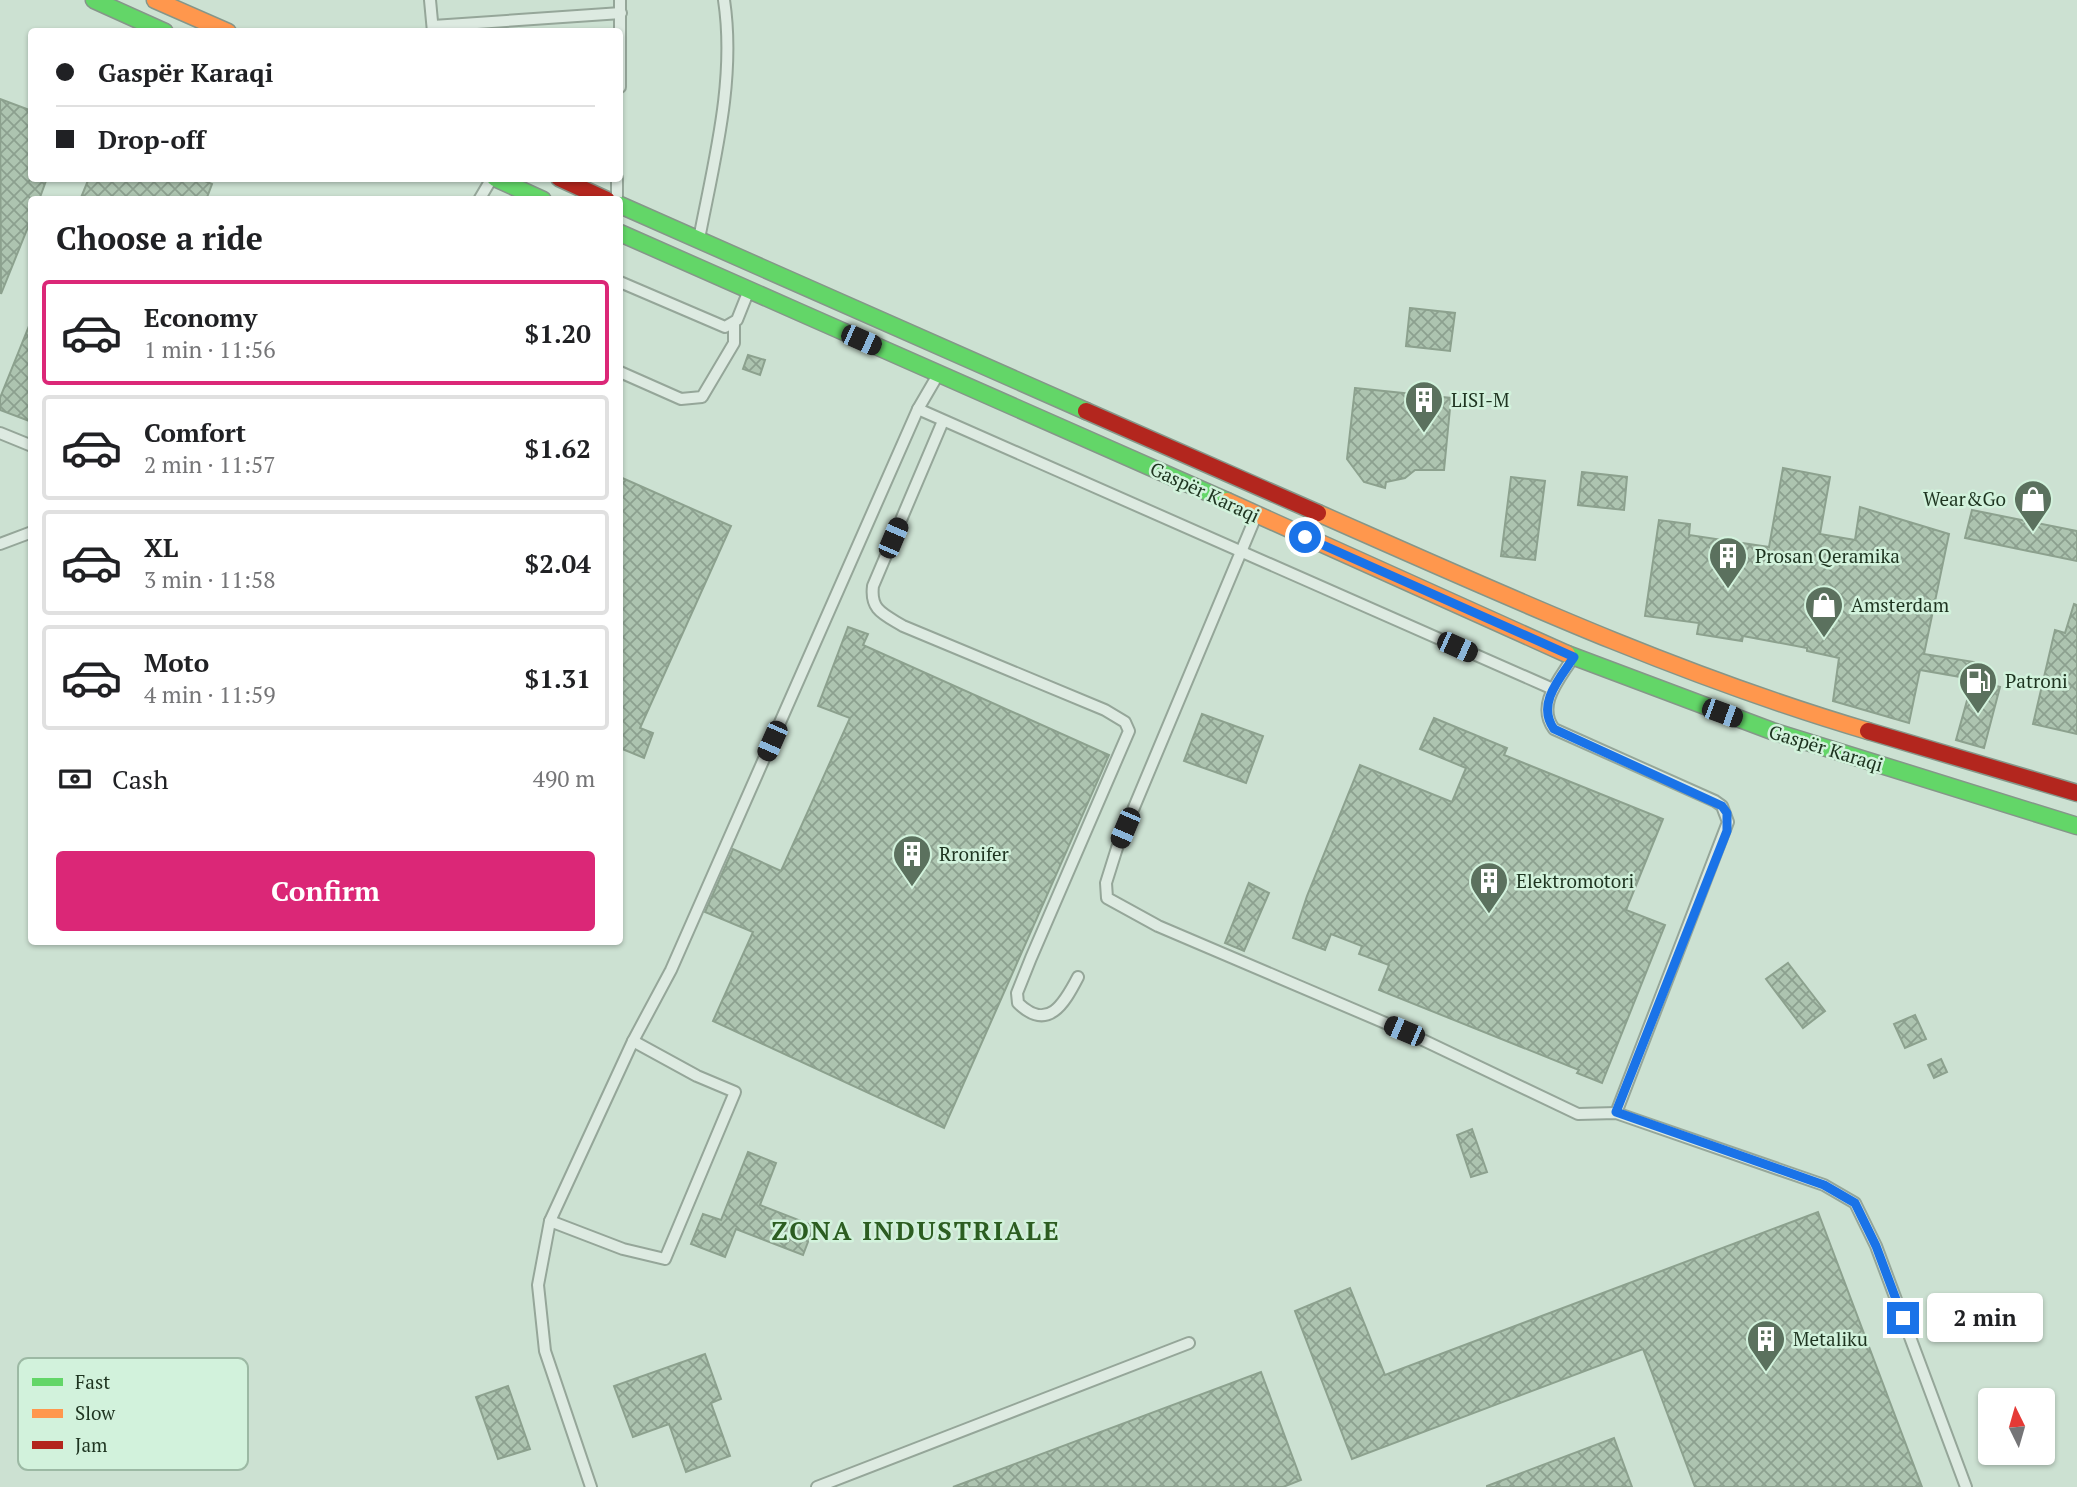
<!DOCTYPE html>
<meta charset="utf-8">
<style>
:root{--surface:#fff;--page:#f6f6f6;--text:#202124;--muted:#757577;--line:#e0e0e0;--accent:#db2777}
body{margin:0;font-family:"PT Serif",serif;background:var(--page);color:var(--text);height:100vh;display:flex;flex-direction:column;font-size:26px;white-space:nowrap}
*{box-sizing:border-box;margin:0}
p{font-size:23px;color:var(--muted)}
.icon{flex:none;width:38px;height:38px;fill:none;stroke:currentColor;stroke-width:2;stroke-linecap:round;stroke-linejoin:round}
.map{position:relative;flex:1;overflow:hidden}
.details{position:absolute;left:28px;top:196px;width:595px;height:749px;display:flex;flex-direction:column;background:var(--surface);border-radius:7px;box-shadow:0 2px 5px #0004}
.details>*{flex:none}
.top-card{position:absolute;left:28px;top:28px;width:595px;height:154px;border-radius:7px;box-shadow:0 2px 5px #0004;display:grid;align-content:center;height:154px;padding:0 28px;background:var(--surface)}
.needle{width:46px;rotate:355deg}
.fabs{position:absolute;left:1978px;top:1388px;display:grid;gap:14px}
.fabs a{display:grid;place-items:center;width:77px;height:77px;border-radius:7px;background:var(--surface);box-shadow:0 2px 5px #0004;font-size:35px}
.end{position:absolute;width:32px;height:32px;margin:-16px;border:9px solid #1a73e8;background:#fff;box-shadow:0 0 0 4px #fff}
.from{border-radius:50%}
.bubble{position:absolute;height:49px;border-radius:7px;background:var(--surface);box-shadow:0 2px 5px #0004;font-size:23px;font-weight:700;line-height:49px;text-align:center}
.car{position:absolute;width:21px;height:42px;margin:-21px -10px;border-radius:9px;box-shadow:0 0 5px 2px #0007;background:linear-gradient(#222 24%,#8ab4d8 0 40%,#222 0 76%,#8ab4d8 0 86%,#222 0)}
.top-card b{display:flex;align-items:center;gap:24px;height:66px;font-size:26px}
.top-card b+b{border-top:2px solid var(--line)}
.top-card i{width:18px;height:18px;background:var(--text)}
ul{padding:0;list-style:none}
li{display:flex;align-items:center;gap:21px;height:105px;margin:0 14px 10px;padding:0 14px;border:4px solid var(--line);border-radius:7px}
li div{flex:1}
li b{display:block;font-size:26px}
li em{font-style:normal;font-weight:700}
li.current{border-color:var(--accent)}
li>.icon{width:63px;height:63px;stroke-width:1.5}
h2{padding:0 28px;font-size:32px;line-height:84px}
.pay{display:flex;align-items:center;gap:18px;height:77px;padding:0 28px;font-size:26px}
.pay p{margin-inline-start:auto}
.button{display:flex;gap:14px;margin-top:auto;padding:14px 28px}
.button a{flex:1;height:80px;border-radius:7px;background:var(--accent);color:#fff;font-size:28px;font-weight:700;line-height:80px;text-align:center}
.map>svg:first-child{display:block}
.building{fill:url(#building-cross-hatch);stroke:#8ca18e;stroke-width:2}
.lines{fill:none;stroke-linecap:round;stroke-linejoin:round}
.lane-casing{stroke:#95a699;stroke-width:14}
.fast-casing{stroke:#859689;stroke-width:19}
.slow-casing{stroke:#859689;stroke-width:19}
.jam-casing{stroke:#859689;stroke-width:19}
.lane{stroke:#ddeae1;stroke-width:10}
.fast{stroke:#63d668;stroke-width:16}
.slow{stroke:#ff974d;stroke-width:16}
.jam{stroke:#b3261e;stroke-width:16}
.route{stroke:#1a73e8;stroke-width:9}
.labels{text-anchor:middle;stroke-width:5;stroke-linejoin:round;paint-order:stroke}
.poi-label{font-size:19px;fill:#1e3420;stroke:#d2f2dc;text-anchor:start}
.street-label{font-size:19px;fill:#1e3420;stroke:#d2f2dc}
.district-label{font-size:26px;font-weight:bold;letter-spacing:2px;fill:#2c5d21;stroke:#d2f2dc}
.key{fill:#d2f2dc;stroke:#9cb9a4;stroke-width:2}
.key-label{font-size:19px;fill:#1e3420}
</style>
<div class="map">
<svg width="2077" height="1487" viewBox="0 0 2077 1487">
<defs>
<pattern id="building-cross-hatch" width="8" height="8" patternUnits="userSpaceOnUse" patternTransform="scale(1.75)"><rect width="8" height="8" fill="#adc4b0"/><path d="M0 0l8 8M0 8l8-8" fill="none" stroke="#8ca08f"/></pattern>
</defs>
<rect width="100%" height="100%" fill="#cce1d2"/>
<g class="building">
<polygon points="0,99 32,111 32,178 47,178 39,200 32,200 32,217 1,294"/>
<polygon points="89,178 198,178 212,184 206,200 80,200"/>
<polygon points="1410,308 1455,313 1450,351 1406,346"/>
<polygon points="31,321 32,322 32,422 0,410 0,398"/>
<polygon points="748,355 765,360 760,375 743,369"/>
<polygon points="1355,388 1451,398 1444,470 1415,470 1405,478 1386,482 1385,488 1364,482 1347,459"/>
<polygon points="1783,468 1830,477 1820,534 1855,540 1860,507 1949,534 1924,654 1974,662 1972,679 1920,670 1909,723 1833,701 1839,658 1807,651 1807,648 1743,636 1742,641 1697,634 1699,623 1645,616 1659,520 1690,524 1689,535 1769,547"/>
<polygon points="1582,472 1627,477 1624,510 1578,505"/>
<polygon points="620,477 731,526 640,728 653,733 644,758 620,748"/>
<polygon points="1511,477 1545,481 1535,560 1501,556"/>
<polygon points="1972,510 2077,531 2077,561 1965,538"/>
<polygon points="2074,604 2077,605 2077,734 2033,724 2055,630 2065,633"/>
<polygon points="848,627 868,634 863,645 1109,755 944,1128 713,1021 753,932 705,912 733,849 781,871 850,718 818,706"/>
<polygon points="1973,679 2000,687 1984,748 1956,740"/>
<polygon points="1202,714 1263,736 1246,783 1184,761"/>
<polygon points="1434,718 1507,748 1504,755 1663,819 1626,910 1665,925 1602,1083 1577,1073 1579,1070 1379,990 1389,965 1359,954 1362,946 1331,934 1325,950 1293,938 1307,896 1360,765 1452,802 1466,768 1420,749"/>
<polygon points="1249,883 1269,893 1244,951 1225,943"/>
<polygon points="1788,963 1825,1011 1803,1028 1766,979"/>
<polygon points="1915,1015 1926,1039 1905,1048 1894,1024"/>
<polygon points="1941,1059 1947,1072 1934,1078 1928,1065"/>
<polygon points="1472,1129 1487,1172 1471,1177 1457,1135"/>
<polygon points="748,1152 776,1163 760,1205 814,1226 803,1255 736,1229 725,1257 691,1244 703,1214 721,1220"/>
<polygon points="1818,1212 1922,1487 1695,1487 1643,1349 1352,1459 1295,1311 1350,1288 1385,1375"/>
<polygon points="705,1354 721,1399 711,1403 730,1456 686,1472 669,1424 633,1437 614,1386"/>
<polygon points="1261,1372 1301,1480 1283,1487 953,1487"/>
<polygon points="508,1386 530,1449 498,1459 476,1397"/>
<polygon points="1614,1438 1632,1487 1487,1487 1487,1486"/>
</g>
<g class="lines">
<defs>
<g id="lane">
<polyline points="430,0 433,32"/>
<polyline points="433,26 621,13"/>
<polyline points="620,87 620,0"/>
<polyline points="479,200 492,178"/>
<polyline points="617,200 617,178"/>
<path d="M699 239C714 161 736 79 724 0"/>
<polyline points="620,282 725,327 737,320 749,290"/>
<polyline points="620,372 681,399 702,397 734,343 734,324"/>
<polyline points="918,409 1553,689"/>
<path d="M943 421 873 586C870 610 883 614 903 626L1105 710 1125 722 1129 731 1031 958 1017 993 1018 1003C1048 1032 1064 1004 1078 977"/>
<polyline points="0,433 32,446"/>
<polyline points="1256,516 1117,848 1106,883 1107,898 1158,926 1404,1031 1578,1114 1616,1113 1824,1185 1855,1203 1876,1246 1966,1487"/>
<polyline points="0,544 32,532"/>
<path d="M1572 659C1559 680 1536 705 1554 729L1715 801 1722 806 1728 822 1616 1113"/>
<polyline points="550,1221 623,1249 665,1259 735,1092 697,1076 633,1041"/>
<polyline points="591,1487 545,1351 538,1285 550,1221 633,1041 671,970 918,409 939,373"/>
<polyline points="817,1487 1189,1343"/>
</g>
<g id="fast">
<polyline points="94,0 165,32"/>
<polyline points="495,178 543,200"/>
<polyline points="620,205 1086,411"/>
<path d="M620 233C822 323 1025 410 1227 501"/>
<polyline points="1567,654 1772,731 2077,826"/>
</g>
<g id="slow">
<polyline points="155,0 228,32"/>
<polyline points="1227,501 1567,654"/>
<path d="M1318 513C1499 593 1678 675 1868 731"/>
</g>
<g id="jam">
<polyline points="559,178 607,200"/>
<polyline points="1086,411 1318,513"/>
<polyline points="1868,731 2077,793"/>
</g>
</defs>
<use href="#lane" class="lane-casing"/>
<use href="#fast" class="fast-casing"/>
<use href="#slow" class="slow-casing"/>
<use href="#jam" class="jam-casing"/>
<use href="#lane" class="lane"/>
<use href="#fast" class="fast"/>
<use href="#slow" class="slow"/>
<use href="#jam" class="jam"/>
</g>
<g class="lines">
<path class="route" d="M1305 537 1574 657C1560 678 1536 704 1554 729L1722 806 1727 813V831L1616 1112 1824 1185 1855 1203 1876 1246 1903 1318"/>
</g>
<defs>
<symbol id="building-pin" viewBox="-11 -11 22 30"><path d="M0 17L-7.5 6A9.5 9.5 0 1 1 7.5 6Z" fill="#5b715e" stroke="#d2f2dc"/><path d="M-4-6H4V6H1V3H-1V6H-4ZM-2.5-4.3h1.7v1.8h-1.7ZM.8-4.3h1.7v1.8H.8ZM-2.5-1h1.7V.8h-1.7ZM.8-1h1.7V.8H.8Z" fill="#fff"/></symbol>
<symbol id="shop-pin" viewBox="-11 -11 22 30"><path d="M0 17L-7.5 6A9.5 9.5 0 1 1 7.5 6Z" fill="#5b715e" stroke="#d2f2dc"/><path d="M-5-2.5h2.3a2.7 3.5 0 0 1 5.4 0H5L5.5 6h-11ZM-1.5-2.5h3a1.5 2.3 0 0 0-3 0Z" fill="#fff"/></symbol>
<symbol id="fuel-pin" viewBox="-11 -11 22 30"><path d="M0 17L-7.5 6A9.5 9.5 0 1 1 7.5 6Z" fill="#5b715e" stroke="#d2f2dc"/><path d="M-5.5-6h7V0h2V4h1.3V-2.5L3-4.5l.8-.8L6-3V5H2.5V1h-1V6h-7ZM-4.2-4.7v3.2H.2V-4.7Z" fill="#fff"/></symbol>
</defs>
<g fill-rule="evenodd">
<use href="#building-pin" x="1402" y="378" width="44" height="60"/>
<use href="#shop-pin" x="2011" y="477" width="44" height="60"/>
<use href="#building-pin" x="1706" y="534" width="44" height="60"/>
<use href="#shop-pin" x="1802" y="583" width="44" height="60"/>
<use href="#fuel-pin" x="1956" y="659" width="44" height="60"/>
<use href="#building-pin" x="890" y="832" width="44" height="60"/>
<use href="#building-pin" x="1467" y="859" width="44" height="60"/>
<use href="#building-pin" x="1744" y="1317" width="44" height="60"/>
</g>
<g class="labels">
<g class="poi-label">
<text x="1451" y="407">LISI-M</text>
<text x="2006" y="506" text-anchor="end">Wear&amp;Go</text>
<text x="1755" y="563">Prosan Qeramika</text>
<text x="1851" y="612">Amsterdam</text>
<text x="2005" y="688">Patroni</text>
<text x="939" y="861">Rronifer</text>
<text x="1516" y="888">Elektromotori</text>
<text x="1793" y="1346">Metaliku</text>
</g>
<g class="street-label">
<text transform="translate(1205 492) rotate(25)" y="7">Gaspër Karaqi</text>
<text transform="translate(1826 748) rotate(17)" y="7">Gaspër Karaqi</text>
</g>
<g class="district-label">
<text x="916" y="1240">ZONA INDUSTRIALE</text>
</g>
</g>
<rect x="18" y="1358" width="230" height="112" rx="10" class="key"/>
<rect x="32" y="1378" width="31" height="8" fill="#63d668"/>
<rect x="32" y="1409" width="31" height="9" fill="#ff974d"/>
<rect x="32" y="1441" width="31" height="8" fill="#b3261e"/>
<g class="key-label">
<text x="75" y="1389">Fast</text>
<text x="75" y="1420">Slow</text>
<text x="75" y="1452">Jam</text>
</g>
</svg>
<div class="fabs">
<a><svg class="needle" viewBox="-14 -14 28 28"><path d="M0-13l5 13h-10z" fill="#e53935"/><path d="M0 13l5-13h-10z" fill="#757577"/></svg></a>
</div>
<i class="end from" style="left:1305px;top:537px"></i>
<i class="end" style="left:1903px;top:1318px"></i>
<div class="bubble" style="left:1927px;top:1293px;width:116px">2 min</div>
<i class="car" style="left:861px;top:340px;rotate:114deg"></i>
<i class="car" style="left:893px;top:538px;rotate:23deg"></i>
<i class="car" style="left:1457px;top:647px;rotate:114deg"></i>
<i class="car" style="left:1722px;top:713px;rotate:110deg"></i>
<i class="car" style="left:772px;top:741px;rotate:204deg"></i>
<i class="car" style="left:1125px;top:828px;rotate:203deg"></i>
<i class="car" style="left:1404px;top:1031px;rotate:293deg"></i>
<div class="top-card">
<b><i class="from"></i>Gaspër Karaqi</b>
<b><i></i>Drop-off</b>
</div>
<section class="details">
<h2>Choose a ride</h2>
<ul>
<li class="current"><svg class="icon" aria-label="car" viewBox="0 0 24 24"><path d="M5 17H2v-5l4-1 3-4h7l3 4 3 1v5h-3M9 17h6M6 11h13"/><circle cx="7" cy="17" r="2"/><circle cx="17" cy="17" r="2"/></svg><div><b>Economy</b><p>1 min · 11:56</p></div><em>$1.20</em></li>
<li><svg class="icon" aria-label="car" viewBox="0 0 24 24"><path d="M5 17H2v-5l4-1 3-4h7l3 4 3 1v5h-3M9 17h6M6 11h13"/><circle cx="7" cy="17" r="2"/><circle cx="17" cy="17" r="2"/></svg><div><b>Comfort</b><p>2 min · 11:57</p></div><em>$1.62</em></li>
<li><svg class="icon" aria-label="car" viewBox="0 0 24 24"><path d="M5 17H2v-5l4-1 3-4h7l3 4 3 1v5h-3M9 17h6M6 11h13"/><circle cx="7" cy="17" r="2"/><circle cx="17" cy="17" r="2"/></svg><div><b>XL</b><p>3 min · 11:58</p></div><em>$2.04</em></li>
<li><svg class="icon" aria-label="car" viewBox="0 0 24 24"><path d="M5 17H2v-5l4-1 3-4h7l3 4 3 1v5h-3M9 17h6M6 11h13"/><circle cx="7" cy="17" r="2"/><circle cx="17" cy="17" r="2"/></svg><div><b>Moto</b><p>4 min · 11:59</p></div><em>$1.31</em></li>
</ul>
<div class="pay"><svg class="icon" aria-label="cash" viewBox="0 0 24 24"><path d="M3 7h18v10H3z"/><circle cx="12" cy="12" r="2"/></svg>Cash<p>490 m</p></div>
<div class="button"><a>Confirm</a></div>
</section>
</div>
